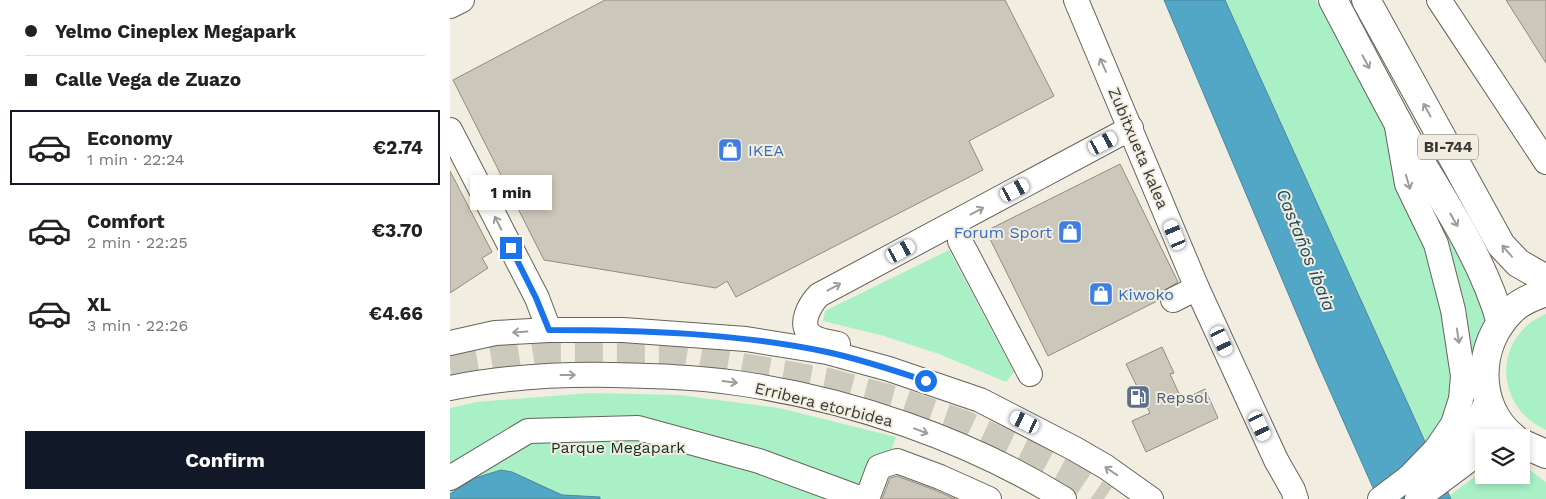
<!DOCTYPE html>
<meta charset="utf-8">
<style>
:root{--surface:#fff;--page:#f2f2f2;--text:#222;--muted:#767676;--line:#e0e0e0;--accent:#111827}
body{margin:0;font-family:"Work Sans",sans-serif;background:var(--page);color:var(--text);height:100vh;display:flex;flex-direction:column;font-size:19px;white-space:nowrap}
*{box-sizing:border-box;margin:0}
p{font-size:16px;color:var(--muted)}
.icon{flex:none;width:28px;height:28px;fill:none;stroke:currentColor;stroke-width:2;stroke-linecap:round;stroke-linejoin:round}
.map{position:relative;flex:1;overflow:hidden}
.drawer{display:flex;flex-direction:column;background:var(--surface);width:450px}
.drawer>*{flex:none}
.hud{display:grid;align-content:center;height:110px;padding:0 25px;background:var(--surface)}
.tools{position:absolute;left:1025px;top:429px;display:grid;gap:10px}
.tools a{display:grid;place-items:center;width:55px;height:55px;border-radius:0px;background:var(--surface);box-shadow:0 2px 8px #0003;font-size:25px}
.end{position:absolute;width:22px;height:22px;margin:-11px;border:6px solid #1a73e8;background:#fff;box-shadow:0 0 0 2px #fff}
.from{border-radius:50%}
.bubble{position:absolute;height:35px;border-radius:0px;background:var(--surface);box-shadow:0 2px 8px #0003;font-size:16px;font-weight:700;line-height:35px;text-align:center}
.car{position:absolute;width:15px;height:30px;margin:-15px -8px;border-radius:6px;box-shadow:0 0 4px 1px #0007;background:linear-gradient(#fff 24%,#345 0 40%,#fff 0 76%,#345 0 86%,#fff 0)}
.hud b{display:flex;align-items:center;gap:18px;height:48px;font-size:19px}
.hud b+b{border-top:1px solid var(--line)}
.hud i{width:12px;height:12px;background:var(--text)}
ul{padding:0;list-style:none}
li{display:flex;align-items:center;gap:15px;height:75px;margin:0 10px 8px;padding:0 15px;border:2px solid transparent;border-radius:0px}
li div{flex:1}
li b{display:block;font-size:19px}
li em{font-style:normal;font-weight:700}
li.on{border-color:var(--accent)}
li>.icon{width:45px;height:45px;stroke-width:1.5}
.action{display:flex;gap:10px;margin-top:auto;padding:10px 25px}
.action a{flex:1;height:58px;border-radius:0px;background:var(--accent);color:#fff;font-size:20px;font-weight:700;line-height:58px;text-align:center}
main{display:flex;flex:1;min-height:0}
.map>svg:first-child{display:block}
.green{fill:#a9f0c7}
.water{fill:#52a7c7;stroke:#4b869b}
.building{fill:#ccc7bb;stroke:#918c80}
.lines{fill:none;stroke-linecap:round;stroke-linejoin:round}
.major-tunnel{stroke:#ccc9bd;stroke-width:28;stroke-dasharray:28 14;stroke-linecap:butt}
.minor-casing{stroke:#676358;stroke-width:26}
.major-casing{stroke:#676358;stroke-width:30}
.minor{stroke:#fff;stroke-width:24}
.major{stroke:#fff;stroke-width:28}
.oneway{stroke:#9c9c99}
.route{stroke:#1a73e8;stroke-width:6}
.labels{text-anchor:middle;stroke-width:4;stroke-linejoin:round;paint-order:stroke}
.shield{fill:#f1ede0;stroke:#716e67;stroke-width:1}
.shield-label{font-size:15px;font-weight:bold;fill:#3a3833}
.street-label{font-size:16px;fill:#3a3833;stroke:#f1ede0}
.shop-label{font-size:16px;fill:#366cbe;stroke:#f1ede0;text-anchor:start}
.service-label{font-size:16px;fill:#4e5e75;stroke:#f1ede0;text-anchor:start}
.park-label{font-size:16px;fill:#133322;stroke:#f1ede0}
.water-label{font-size:18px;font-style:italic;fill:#234957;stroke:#f1ede0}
</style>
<main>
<section class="drawer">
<div class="hud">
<b><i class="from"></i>Yelmo Cineplex Megapark</b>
<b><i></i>Calle Vega de Zuazo</b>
</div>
<ul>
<li class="on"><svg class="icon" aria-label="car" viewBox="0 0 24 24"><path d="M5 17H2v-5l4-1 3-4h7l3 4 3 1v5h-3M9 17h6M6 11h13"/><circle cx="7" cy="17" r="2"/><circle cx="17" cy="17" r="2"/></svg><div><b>Economy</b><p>1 min · 22:24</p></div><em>€2.74</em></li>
<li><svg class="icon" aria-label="car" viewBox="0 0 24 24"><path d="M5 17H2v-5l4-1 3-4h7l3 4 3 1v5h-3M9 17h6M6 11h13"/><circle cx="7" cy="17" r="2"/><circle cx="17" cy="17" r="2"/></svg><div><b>Comfort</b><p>2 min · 22:25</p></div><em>€3.70</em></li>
<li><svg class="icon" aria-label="car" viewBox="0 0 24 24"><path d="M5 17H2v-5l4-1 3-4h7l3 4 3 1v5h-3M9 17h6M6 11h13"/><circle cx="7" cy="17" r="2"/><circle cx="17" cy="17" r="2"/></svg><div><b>XL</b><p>3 min · 22:26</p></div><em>€4.66</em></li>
</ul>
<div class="action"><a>Confirm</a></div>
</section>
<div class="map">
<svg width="1096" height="499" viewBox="0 0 1096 499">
<rect width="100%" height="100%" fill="#f1ede0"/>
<g class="green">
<polygon points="775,0 866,0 1010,230 1043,336 1053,426 987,467"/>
<polygon points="499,250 564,372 556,382 489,354 434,336 373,321 375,311"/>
<path d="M1096 314V430C1044 407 1042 336 1096 314Z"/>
<polygon points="140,393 229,395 329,408 446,437 424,499 0,499 0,408 27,402"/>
<polygon points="1071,467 1081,471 1096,482 1096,499 1001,499 999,496 1034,470 1034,475 1071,475"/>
</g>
<g class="water">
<polygon points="714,0 775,0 1001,499 928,499 868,364"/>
<polygon points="51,470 62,472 112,495 150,497 150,499 0,499 0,494 25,478"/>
</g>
<g class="building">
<polygon points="155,0 555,0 604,96 519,141 533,170 286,297 277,281 266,288 94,260 3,80"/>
<polygon points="1056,0 1096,0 1096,63"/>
<polygon points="670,164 728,282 712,292 709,300 598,356 536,231"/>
<polygon points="0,171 42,252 32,258 38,268 0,293"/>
<polygon points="712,347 724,373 720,374 732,400 755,389 768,418 696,452 682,421 700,413 676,364"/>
<polygon points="447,476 485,490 505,499 432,499 440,478"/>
</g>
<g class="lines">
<polyline class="major-tunnel" points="0,367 86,353 212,353 378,382 445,400 514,424 572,451 626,480 654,499"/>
<defs>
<g id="minor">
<polyline points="626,0 747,288 826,460 843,490 846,499"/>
<polyline points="989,0 1096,162"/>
<polyline points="0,6 12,0"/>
<polyline points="947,127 957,184 986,244 1003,310 1013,376 1011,399 1003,424 986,449 959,477"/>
<polyline points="0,130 87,298 99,330"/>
<polyline points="510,241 580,374"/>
<polyline points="723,300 747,288"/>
<polyline points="0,343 45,333 99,330 173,330 296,339 377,352 439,369 530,400 625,449 656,467 701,499"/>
<path d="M388 344C380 342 368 341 362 336 347 326 360 304 369 295L681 128"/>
<path d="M0 388C54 377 107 374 162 375 204 376 245 377 287 383 399 399 517 439 614 499"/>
<polyline points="0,478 78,431 188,428 309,461 412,499"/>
<polyline points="417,499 429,467 447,461 490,477 539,499"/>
<polyline points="930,499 959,477 976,476 1007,451 1027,422 1038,399"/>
<polyline points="967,499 1034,449"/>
</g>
<g id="major">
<path d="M883 0C908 47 932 94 958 141 992 199 1033 258 1051 323"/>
<polyline points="916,0 1051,245 1068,263 1096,279"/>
<path d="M1064 438C1024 406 1026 344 1062 310 1071 301 1084 296 1096 292"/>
<polyline points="1071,443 1096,454"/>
</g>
</defs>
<use href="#minor" class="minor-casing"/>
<use href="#major" class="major-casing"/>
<use href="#minor" class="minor"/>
<use href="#major" class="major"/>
</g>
<defs><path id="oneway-shaft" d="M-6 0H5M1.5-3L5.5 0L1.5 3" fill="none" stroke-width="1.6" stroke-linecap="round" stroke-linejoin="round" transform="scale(1.25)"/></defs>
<g class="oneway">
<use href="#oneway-shaft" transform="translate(916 62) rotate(62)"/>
<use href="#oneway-shaft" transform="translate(653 65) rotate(-114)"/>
<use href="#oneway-shaft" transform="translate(977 110) rotate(-119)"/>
<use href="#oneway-shaft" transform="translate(958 182) rotate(73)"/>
<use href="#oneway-shaft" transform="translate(527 211) rotate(-28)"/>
<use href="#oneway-shaft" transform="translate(1004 220) rotate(60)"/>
<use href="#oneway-shaft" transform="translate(48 223) rotate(-117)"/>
<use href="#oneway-shaft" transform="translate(1057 251) rotate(-131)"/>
<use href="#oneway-shaft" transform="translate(384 287) rotate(-28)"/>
<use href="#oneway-shaft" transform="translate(70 332) rotate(176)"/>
<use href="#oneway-shaft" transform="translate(1008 336) rotate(81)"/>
<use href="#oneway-shaft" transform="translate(118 375)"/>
<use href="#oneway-shaft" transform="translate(280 382) rotate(7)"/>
<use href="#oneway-shaft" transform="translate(471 431) rotate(21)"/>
<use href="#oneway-shaft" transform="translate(661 471) rotate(-146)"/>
</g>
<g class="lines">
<path class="route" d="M61 248 86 298 99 330C192 330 286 333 377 352 410 359 443 370 476 381"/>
</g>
<defs>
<symbol id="shop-square" viewBox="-11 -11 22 22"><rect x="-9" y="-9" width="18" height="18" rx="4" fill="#3f7fe0" stroke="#f1ede0"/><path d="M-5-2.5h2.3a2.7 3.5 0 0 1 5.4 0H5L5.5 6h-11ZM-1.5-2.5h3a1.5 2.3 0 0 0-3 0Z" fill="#fff"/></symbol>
<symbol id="fuel-square" viewBox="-11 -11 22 22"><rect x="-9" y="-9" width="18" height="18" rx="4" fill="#5c6f8a" stroke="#f1ede0"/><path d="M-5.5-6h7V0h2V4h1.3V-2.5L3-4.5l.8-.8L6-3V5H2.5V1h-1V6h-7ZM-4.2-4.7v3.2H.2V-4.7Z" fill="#fff"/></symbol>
</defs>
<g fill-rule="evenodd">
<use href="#shop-square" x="266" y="136" width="28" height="28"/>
<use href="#shop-square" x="606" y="218" width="28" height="28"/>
<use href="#shop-square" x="637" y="280" width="28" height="28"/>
<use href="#fuel-square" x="674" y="383" width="28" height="28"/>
</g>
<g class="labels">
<rect class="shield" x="968" y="134.5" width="60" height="25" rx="4"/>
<g class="shield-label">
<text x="998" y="152">BI-744</text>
</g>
<g class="street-label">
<text transform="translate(689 148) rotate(67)" y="6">Zubitxueta kalea</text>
<text transform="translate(374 404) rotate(14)" y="6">Erribera etorbidea</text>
</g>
<g class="shop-label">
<text x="298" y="156">IKEA</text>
<text x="602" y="238" text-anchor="end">Forum Sport</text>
<text x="668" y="300">Kiwoko</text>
</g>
<g class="service-label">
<text x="706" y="403">Repsol</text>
</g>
<g class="park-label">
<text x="168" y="453">Parque Megapark</text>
</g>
<g class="water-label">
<text transform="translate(856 250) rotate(68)" y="6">Castaños ibaia</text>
</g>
</g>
</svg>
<div class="tools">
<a><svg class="icon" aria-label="layers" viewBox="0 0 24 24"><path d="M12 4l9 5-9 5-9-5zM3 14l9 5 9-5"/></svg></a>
</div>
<i class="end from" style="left:476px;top:381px"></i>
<i class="end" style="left:61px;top:248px"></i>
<div class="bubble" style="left:20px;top:175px;width:82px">1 min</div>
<i class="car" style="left:653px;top:143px;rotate:62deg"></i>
<i class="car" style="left:565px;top:190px;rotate:62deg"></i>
<i class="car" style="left:725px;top:235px;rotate:337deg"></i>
<i class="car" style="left:451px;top:251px;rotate:62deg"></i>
<i class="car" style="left:772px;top:341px;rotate:155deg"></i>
<i class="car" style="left:575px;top:422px;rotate:296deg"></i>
<i class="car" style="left:810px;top:426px;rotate:155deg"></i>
</div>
</main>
